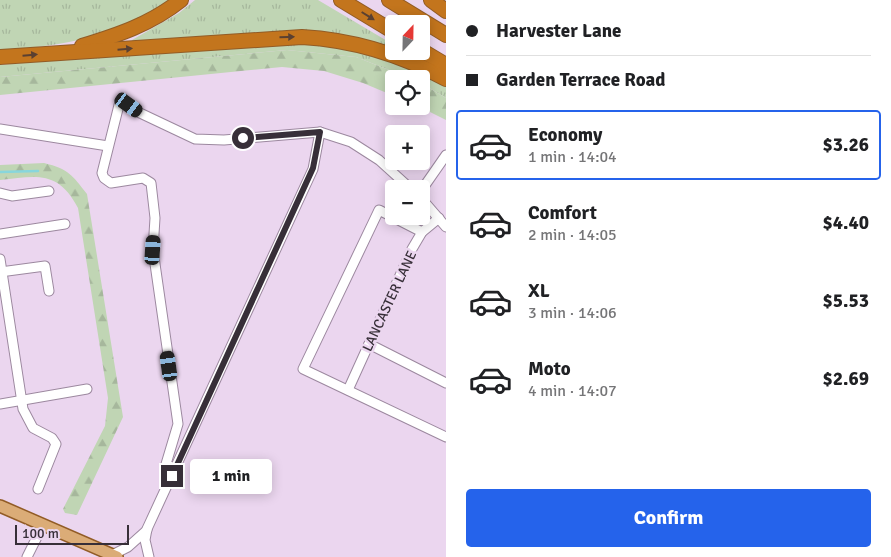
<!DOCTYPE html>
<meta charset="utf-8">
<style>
:root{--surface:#fff;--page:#f6f6f6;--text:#202124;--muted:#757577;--line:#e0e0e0;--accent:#2563eb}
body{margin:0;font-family:Signika,sans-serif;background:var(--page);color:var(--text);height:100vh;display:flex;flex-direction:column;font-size:19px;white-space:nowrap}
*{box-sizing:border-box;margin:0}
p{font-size:16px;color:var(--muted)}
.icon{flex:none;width:28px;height:28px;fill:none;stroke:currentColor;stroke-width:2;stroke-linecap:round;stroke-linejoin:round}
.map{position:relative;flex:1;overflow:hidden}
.panel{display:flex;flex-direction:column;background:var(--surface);width:445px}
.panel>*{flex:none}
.hud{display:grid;align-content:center;height:110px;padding:0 20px;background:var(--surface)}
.needle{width:32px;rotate:22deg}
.fabs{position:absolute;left:385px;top:15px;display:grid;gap:10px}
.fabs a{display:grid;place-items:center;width:45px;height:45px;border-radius:5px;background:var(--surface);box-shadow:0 2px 12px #0003;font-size:25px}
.scale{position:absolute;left:15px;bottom:12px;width:114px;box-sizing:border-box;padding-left:5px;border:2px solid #372f38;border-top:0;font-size:14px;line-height:18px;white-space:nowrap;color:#372f38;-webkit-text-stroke:4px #ebd6ef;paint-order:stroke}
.end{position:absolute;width:22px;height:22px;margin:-11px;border:6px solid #372f38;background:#fff;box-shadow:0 0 0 2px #fff}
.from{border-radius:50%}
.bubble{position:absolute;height:35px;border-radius:5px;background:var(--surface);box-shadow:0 2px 12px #0003;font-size:16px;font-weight:800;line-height:35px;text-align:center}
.car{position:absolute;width:15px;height:30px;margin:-15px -8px;border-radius:6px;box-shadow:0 0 4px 1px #0007;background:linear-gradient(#222 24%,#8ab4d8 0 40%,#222 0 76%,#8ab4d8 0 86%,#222 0)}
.hud b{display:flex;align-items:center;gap:18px;height:48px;font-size:19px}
.hud b+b{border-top:1px solid var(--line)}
.hud i{width:12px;height:12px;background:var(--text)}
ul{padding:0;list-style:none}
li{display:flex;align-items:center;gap:15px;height:70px;margin:0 10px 8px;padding:0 10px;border:2px solid transparent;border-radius:5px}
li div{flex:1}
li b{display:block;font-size:19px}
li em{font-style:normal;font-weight:800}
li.current{border-color:var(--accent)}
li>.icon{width:45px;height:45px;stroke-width:1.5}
.action{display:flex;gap:10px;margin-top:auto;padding:10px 20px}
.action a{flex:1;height:58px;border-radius:5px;background:var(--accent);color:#fff;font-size:20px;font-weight:800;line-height:58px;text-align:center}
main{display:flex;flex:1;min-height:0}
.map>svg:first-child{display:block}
.grass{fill:url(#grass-tufts)}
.forest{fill:url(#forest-firs)}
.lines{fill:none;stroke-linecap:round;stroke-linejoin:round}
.stream{stroke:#88d6dc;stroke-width:2.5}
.minor-casing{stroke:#9c889f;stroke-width:11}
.major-casing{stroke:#925c26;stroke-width:14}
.highway-casing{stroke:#925c26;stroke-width:16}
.minor{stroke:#fff;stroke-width:9}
.major{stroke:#dbac77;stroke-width:11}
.highway{stroke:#c3751d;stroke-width:14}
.oneway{fill:#5a4031}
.route{stroke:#372f38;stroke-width:6}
.labels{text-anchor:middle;stroke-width:5;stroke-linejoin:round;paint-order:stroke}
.street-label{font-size:14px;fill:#372f38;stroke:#ebd6ef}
</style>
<main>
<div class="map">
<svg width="446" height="557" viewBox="0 0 446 557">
<defs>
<pattern id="grass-tufts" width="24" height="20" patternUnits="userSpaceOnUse" patternTransform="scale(1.25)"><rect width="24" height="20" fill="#c0d5b4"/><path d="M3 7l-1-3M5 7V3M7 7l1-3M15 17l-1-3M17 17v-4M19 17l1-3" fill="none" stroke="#a6b79c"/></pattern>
<pattern id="forest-firs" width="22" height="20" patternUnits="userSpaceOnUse" patternTransform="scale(1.25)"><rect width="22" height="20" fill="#c0d5b4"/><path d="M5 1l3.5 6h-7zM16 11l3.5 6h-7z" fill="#a6b79c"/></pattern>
</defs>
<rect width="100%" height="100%" fill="#ebd6ef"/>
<g class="grass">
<path d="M0 0H171C118 38 63 45 0 51Z"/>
<polygon points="195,0 318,0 394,45 394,50 352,37 332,34 133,43 132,40 179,13"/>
<polygon points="252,42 346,45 421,72 446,86 446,98 421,83 421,79 412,79 356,57 287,50 0,77 0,65"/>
</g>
<g class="forest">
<polygon points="287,50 356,57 412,79 394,79 394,96 363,83 324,71 282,67 0,95 0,77"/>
<polygon points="421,83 446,98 446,120 418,106 421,106"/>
<path d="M44 163C69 169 72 175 87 194L123 417 77 515 65 513 63 509 105 426 108 398 78 208C58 170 37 176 0 180V165Z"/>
</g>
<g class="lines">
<polyline class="stream" points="0,172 38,171"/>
<defs>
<g id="minor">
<polyline points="0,129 108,146"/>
<polyline points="421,191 446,155"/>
<polyline points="0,193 12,196 49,191"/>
<polyline points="421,198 446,227"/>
<polyline points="422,232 379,210 303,369 446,437"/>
<polyline points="0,234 65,224"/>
<polyline points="0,259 23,409 33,428 52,438 56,444 38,489"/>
<polyline points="0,272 45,266 49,291"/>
<polyline points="369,344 446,383"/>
<polyline points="348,390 412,249 422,232 439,218"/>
<polyline points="0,404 87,389"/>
<polyline points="175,469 166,464 178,424 153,250 155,218 151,183 143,178 111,183 104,178 102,173 119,105 126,104 140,113 195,139 224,140 320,132 351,142 379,160 411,189"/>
<polyline points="112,555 128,547 147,530"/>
<polyline points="27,557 43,525"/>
<polyline points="149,557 145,540 147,529 313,169 320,132"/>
</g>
<polyline id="major" points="0,506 117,557"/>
<g id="highway">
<polyline points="341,0 394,32"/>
<polyline points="389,0 446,35"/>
<polyline points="431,0 446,11"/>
<path d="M82 46C118 35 151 24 181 0"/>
<polyline points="421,50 446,65"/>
<path d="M0 57 302 37C354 40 400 54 446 79"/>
</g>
</defs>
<use href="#minor" class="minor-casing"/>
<use href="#major" class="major-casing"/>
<use href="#highway" class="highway-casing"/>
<use href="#minor" class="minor"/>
<use href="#major" class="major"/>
<use href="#highway" class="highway"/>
</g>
<defs><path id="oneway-solid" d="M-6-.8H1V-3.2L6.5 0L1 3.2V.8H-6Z" transform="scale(1.25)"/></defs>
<g class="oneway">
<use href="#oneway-solid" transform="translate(368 16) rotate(32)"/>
<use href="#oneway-solid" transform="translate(287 37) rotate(-1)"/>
<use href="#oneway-solid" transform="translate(125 49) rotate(-5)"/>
<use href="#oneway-solid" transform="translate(30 55) rotate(-5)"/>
</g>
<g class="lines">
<polyline class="route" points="172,476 313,168 320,132 243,138"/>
</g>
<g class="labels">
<g class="street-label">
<text transform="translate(389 301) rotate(-65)" y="5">LANCASTER LANE</text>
</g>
</g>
</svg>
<div class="fabs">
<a><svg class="needle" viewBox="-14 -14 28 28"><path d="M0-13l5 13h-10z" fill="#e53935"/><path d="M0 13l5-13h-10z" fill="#757577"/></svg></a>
<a><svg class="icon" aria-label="locate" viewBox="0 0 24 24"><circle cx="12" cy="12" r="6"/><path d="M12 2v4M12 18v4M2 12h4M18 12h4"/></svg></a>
<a>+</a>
<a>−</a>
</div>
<div class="scale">100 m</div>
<i class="end from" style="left:243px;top:138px"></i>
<i class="end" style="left:172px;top:476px"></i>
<div class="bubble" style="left:190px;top:459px;width:82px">1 min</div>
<i class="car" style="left:129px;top:105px;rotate:126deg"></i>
<i class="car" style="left:153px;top:250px;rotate:4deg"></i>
<i class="car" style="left:169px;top:366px;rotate:352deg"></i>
</div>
<section class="panel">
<div class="hud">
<b><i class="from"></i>Harvester Lane</b>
<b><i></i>Garden Terrace Road</b>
</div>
<ul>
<li class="current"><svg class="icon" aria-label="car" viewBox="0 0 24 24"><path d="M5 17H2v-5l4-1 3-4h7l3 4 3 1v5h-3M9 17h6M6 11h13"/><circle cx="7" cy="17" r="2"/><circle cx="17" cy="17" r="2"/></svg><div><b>Economy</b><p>1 min · 14:04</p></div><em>$3.26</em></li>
<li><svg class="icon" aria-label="car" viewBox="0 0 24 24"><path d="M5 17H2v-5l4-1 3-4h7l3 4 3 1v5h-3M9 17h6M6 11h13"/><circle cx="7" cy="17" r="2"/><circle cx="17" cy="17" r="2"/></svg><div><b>Comfort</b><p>2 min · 14:05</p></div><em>$4.40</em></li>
<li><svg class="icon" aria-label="car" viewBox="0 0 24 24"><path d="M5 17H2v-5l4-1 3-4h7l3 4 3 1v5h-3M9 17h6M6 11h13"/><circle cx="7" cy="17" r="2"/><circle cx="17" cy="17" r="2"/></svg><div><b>XL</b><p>3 min · 14:06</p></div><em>$5.53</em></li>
<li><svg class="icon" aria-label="car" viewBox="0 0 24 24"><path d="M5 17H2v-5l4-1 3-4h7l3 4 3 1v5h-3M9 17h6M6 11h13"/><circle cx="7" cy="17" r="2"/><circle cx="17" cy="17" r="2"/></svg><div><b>Moto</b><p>4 min · 14:07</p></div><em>$2.69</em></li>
</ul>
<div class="action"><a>Confirm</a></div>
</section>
</main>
